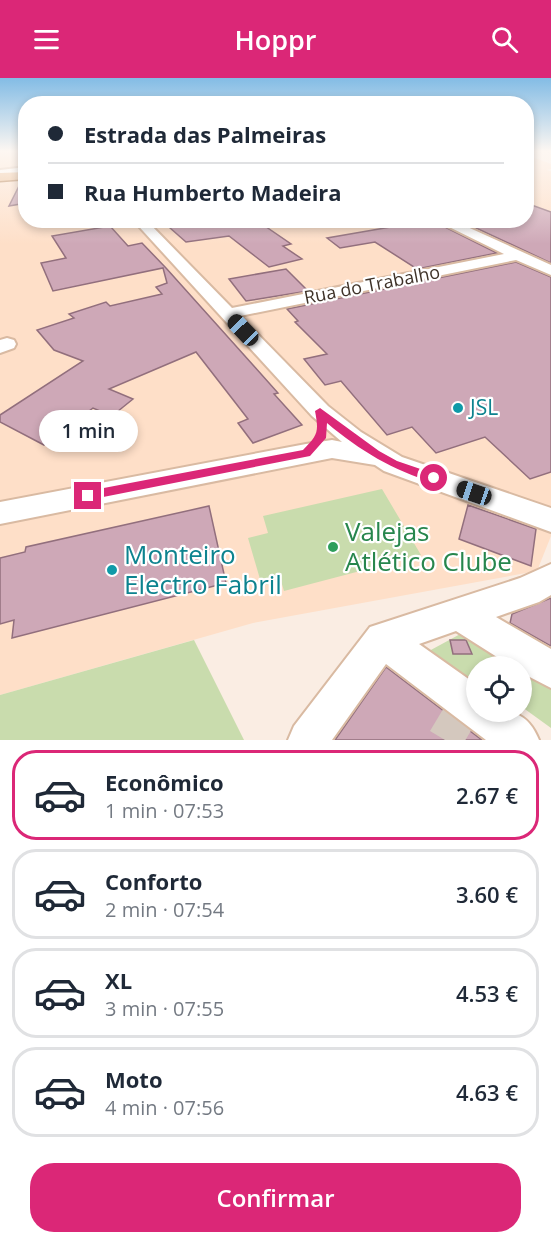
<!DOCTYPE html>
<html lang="pt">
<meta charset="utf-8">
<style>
:root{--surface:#fff;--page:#f2f2f3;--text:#1f2937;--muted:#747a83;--line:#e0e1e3;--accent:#db2777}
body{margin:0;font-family:"Open Sans",sans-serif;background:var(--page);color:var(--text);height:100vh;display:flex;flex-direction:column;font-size:22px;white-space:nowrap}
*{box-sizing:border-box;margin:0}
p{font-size:20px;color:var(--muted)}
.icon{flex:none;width:33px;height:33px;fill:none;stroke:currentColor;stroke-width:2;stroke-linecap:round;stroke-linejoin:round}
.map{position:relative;height:662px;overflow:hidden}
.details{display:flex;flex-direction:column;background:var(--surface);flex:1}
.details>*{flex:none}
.banner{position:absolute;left:18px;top:18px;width:516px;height:132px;border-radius:24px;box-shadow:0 3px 9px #0003;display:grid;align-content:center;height:132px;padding:0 30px;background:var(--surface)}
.controls{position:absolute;left:466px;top:578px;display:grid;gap:12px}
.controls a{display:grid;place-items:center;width:66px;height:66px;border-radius:50%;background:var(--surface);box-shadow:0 3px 9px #0003;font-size:30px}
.end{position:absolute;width:27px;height:27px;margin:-14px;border:8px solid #db2777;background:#fff;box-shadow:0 0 0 3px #fff}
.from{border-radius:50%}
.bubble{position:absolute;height:42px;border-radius:21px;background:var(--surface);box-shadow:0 3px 9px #0003;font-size:20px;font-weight:600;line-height:42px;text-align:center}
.car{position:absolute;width:18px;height:36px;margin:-18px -9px;border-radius:8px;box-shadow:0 0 4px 2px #0007;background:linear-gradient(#222 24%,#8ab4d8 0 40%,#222 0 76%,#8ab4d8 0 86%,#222 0)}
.banner b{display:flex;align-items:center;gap:21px;height:57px;font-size:22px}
.banner b+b{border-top:2px solid var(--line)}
.banner i{width:15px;height:15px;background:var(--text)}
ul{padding:10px 0 0;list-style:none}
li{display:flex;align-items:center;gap:18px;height:90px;margin:0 12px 9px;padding:0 18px;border:3px solid var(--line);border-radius:24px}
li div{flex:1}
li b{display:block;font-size:22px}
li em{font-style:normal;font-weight:600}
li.selected{border-color:var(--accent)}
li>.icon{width:54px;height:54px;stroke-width:1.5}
.primary-button{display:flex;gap:12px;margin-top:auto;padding:12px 30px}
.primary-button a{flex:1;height:69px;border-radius:24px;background:var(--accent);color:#fff;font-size:24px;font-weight:600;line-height:69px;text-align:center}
header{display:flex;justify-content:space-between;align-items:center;height:78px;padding:0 30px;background:var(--accent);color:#fff;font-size:27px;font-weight:600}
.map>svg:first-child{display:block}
.built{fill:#fedfc8}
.green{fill:#c9dcad}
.building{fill:#cea8b7;stroke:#926f7d;stroke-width:1.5}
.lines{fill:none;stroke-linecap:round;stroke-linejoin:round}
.minor-tunnel{stroke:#d4c8be;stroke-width:35;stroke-dasharray:35 18;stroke-linecap:butt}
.minor-casing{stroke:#d9baa2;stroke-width:4}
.major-casing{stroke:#a36329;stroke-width:3}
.minor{fill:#fff;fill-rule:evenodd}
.major{fill:#e9b27f;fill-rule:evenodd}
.route{fill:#db2777}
.culture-dot{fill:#0f9aa8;stroke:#fff;stroke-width:2}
.leisure-dot{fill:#2e9e5b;stroke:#fff;stroke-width:2}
.labels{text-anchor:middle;stroke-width:4.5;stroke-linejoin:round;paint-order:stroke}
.far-street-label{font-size:18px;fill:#3e3228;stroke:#fff}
.culture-label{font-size:21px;fill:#0d838f;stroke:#fff;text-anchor:start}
.near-leisure-label{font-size:26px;fill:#27864d;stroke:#fff;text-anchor:start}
.near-culture-label{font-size:26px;fill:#0d838f;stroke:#fff;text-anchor:start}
</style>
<header><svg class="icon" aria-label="menu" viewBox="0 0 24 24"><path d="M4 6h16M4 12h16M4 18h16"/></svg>Hoppr<svg class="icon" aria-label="search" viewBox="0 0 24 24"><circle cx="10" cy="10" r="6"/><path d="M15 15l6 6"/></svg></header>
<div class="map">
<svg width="551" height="662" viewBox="0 0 551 662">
<rect width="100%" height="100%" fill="#faede3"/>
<polygon class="built" points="0,73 25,73 26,142 526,142 527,77 551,86 551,91 546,92 551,93 551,458 537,493 253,545 0,617"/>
<g class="green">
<polygon points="382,411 421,477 284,513 281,503 262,508 248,460 268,455 263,438"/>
<polygon points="464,554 477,558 551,607 551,650 522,629 522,588 477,588 477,596 457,601 435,586 429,573"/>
<polygon points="194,562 244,662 0,662 0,617"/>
</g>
<g class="building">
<polygon points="26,103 26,125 9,128 21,104"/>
<polygon points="526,125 551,134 551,185 459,142 526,142"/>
<polygon points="161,142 256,142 291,166 283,168 302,181 269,189 229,158 186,164"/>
<polygon points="431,142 497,175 417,191 375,164 340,170 327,160"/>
<polygon points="110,148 128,168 142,165 166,190 278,315 274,316 302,347 253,365 238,345 248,341 196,274 109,311 133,321 112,338 93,330 44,367 0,344 0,337 83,283 54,272 37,252 74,240 69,236 106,224 110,228 162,216 156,209 167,205 163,190 53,213 41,185 66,180 52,158"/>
<polygon points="516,184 551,199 551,394 530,401 485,359 436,375 412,349 387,357 341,303 325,307 304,281 327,276 295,244 298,243 287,231"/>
<polygon points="286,191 308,213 246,223 229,201"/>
<polygon points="468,427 536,451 531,488 459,461"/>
<polygon points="209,428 226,505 12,560 14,542 0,546 0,480 25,474 26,469"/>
<polygon points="551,520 551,568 510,545 512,536"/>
<polygon points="450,562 466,562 472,576 453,576"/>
<polygon points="386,589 482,662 335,662"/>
</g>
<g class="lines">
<polyline class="minor-tunnel" points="445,662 460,637"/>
<defs>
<g id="minor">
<polygon points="26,89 26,95 0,98 0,92"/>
<polygon points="133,142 146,142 232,230 504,176 435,142 452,142 551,187 551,197 516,182 240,238 328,328 361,354 402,379 551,430 551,454 384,393 375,387 332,380 0,446 0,424 306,366 332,362 342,364 312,338"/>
<polygon points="7,260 14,262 16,266 14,270 0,275 0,262"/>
<path d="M551 486V517L539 524 496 539 551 571V610L522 595V588H511L456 553 419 566 477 607V633C507 633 526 630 539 662H486L386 586 332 662H288L294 648 370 549 520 500Z"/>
</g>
<polygon id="major" points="26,94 26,101 0,103 0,95"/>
</defs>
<use href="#minor" class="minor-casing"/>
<use href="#major" class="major-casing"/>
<use href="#minor" class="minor"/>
<use href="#major" class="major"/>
</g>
<linearGradient id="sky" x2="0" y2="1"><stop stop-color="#83bce5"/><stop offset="0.44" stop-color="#fdf7f2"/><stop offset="1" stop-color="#fdf7f2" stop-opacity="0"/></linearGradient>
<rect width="551" height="166" fill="url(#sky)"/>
<path class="route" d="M320 330 379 373 397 383 438 397V404L434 405C393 392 360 373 327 345L326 360 310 378 88 422 82 418 88 413 303 372C318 357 319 354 315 333Z"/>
<g class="culture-dot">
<circle cx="458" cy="330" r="6"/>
<circle cx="112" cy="492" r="6"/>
</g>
<circle class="leisure-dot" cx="333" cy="469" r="6"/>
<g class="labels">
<g class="far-street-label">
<text transform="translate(372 207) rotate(-11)" y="6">Rua do Trabalho</text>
</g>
<g class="culture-label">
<text x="470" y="337">JSL</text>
</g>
<g class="near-leisure-label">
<text x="345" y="463">Valejas<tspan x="345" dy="30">Atlético Clube</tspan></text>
</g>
<g class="near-culture-label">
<text x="124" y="486">Monteiro<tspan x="124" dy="30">Electro Fabril</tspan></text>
</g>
</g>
</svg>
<div class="controls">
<a><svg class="icon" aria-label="locate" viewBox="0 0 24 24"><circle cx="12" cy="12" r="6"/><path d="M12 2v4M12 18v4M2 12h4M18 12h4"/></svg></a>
</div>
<i class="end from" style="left:434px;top:400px"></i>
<i class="end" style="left:88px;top:418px"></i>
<div class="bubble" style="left:39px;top:332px;width:99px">1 min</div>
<i class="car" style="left:243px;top:252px;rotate:316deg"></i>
<i class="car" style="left:474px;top:415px;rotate:289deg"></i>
<div class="banner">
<b><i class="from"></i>Estrada das Palmeiras</b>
<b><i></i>Rua Humberto Madeira</b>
</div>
</div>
<section class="details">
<ul>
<li class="selected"><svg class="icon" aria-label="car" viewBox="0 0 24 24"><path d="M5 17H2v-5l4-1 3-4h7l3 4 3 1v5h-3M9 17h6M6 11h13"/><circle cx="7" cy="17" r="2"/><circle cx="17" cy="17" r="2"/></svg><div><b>Econômico</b><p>1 min · 07:53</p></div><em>2.67 €</em></li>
<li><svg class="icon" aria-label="car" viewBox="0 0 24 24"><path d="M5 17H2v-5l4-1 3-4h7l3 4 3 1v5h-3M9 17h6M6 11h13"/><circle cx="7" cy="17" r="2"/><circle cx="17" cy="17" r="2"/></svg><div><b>Conforto</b><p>2 min · 07:54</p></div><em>3.60 €</em></li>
<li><svg class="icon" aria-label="car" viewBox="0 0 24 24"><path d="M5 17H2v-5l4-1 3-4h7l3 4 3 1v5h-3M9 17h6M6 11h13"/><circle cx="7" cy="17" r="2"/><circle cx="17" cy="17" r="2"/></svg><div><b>XL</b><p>3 min · 07:55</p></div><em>4.53 €</em></li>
<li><svg class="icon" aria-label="car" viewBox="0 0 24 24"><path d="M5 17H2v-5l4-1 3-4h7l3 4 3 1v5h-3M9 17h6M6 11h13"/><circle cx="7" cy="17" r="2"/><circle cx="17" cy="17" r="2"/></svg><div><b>Moto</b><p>4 min · 07:56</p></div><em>4.63 €</em></li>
</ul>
<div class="primary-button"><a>Confirmar</a></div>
</section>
